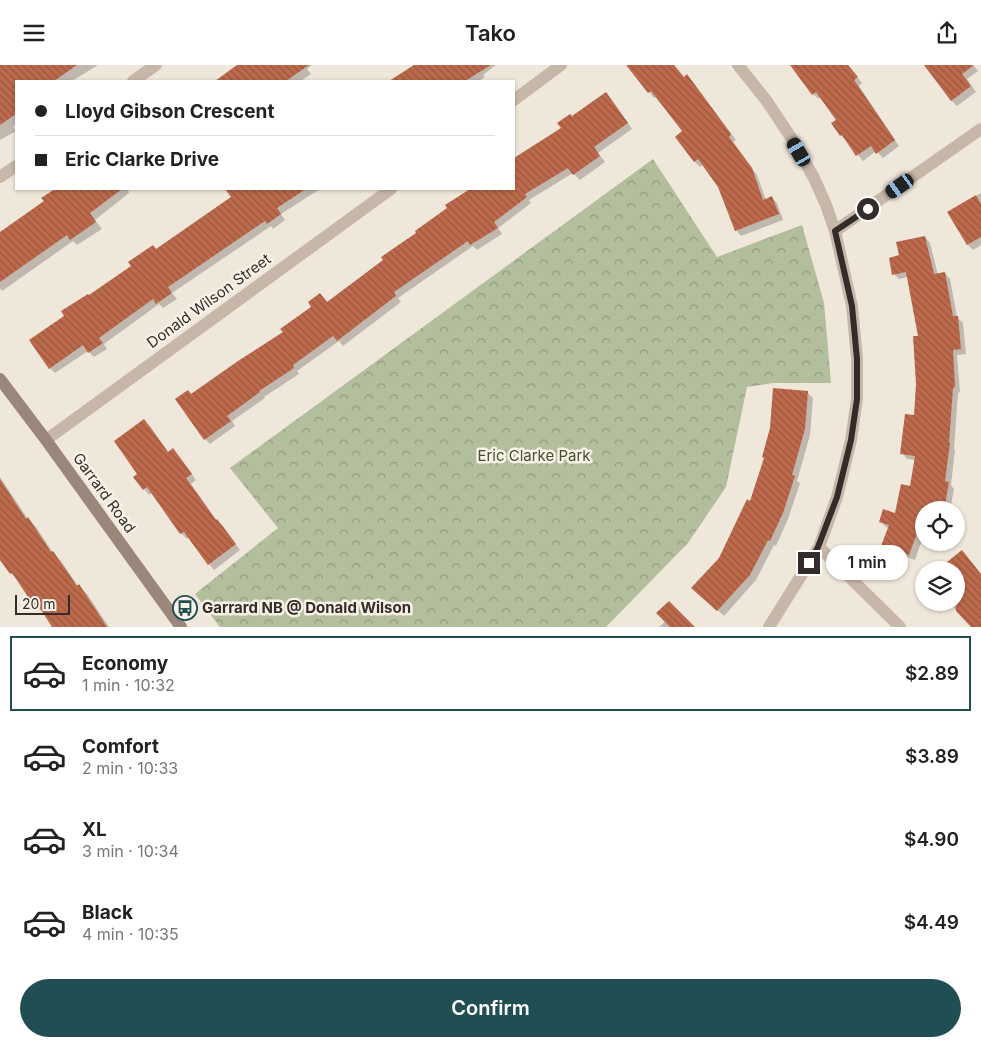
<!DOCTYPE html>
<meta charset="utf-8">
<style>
:root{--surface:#fff;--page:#f2f2f2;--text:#222;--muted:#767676;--line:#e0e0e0;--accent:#204e53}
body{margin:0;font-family:Inter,sans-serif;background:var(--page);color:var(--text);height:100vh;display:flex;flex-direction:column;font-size:19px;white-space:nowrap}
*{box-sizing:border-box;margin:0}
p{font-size:16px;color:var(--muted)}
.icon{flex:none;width:28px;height:28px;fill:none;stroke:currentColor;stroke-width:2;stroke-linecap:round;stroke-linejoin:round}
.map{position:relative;height:562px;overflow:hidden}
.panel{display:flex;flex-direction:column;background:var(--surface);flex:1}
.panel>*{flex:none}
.guide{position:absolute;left:15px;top:15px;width:500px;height:110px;border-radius:0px;box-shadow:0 1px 4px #0004;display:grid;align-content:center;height:110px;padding:0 20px;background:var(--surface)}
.tools{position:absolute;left:915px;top:436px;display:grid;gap:10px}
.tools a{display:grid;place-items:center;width:50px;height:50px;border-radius:50%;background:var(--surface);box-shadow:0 1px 4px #0004;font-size:25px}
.scale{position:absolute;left:15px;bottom:12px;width:55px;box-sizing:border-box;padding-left:5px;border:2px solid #342c28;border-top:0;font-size:14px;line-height:18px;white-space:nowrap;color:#342c28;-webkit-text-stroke:4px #f8f1e7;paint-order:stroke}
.end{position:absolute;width:22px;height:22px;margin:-11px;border:6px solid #342c28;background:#fff;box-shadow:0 0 0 2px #fff}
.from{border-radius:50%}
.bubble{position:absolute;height:35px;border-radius:18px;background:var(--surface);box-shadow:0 1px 4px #0004;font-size:16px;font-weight:600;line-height:35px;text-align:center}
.car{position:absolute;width:15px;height:30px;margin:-15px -8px;border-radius:6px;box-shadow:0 0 4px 1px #0007;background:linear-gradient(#222 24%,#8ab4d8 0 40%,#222 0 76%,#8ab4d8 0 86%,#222 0)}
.guide b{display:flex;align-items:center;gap:18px;height:48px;font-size:19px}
.guide b+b{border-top:1px solid var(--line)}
.guide i{width:12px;height:12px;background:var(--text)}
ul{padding:9px 0 0;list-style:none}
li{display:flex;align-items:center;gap:15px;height:75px;margin:0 10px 8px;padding:0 10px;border:2px solid transparent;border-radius:0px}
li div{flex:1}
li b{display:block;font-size:19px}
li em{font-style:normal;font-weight:600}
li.active{border-color:var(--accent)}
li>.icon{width:45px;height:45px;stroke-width:1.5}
.cta{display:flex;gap:10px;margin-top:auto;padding:10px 20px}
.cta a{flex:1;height:58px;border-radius:30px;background:var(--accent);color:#fff;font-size:20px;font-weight:600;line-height:58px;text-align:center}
header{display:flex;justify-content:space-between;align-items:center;height:65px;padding:0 20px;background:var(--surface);font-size:22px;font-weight:600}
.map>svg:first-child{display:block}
.park{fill:url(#park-crowns)}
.shadow{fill:#0003}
.building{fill:url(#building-back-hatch)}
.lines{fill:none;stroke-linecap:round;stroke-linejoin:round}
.street{stroke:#c7b7a8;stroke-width:12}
.secondary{stroke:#9a867a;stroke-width:12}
.route{stroke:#342c28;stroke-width:6}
.labels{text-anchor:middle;stroke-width:5;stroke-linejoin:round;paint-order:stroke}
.street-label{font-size:15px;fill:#342c28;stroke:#f8f1e7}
.park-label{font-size:15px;fill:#43512d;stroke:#f8f1e7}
.poi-label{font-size:15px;font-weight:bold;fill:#342c28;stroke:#f8f1e7;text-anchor:start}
</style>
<header><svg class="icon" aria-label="menu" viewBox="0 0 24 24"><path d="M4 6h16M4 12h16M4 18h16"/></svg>Tako<svg class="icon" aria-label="share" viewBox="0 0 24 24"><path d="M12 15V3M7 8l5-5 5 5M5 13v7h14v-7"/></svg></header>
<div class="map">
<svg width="981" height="562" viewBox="0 0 981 562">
<defs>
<pattern id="park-crowns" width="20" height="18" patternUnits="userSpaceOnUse" patternTransform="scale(1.25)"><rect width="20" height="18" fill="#b2be9c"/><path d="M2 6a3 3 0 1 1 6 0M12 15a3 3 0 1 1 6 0" fill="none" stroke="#929b7f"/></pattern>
<pattern id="building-back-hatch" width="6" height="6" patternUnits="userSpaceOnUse" patternTransform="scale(1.25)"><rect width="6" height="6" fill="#bd6a4c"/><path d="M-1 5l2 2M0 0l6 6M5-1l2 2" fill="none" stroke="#9a573f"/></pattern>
</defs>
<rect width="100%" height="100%" fill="#f0e7db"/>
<polygon class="park" points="653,94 717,192 802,160 824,238 831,318 773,318 747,322 726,422 688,478 606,562 220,562 195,529 278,463 230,403"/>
<g class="shadow">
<polygon points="0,0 98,0 72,16 16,16 16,59 13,62 16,66 0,75"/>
<polygon points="239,0 312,0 307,4 311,9 301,16 217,16"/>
<polygon points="416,0 496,0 483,10 485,12 479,16 391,16"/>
<polygon points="635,0 674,0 684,13 692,16 736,75 733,77 757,110 766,135 772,133 777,138 783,155 741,171 736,165 719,122 703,100 700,102 695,97 676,72 683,66 657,31 654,33 649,27 630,4"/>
<polygon points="792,0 848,0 862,18 859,21 899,81 883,93 876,86 863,96 841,70 837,55 821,32 819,34 813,29"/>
<polygon points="925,0 973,0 978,6 967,14 976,27 957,41 952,36"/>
<polygon points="606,28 611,34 632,64 598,88 605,97 580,115 573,108 529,135 531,138 498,163 502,169 477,185 473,181 398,233 401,237 343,281 339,276 297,306 299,309 264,332 265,333 232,356 235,361 210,379 205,374 188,326 192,330 285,268 313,242 320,230 328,238 478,124 514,124 514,97 562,64 572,52"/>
<polygon points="57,124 132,124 128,126 129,128 95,155 102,164 77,180 73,176 2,226 0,223 0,169 45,137 43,133"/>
<polygon points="232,124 320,124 281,149 285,155 273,164 271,161 172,228 177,234 163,243 159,239 104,279 107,284 94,292 88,286 55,308 50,303 66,251 89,232 232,133 228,126"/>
<polygon points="981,128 981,180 973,185 968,180 949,147"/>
<polygon points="925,172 930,178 938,210 945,208 950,214 957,252 963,258 966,289 957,290 960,327 958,328 954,384 955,385 951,420 954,424 950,445 924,445 924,469 915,495 888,486 883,480 889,463 886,462 880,456 896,449 912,422 915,395 907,394 902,388 915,351 919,272 908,212 899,214 894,209 901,191"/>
<polygon points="807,327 813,333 810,370 797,416 800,418 788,454 776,481 774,480 756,515 724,551 699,528 720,494 751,437"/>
<polygon points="144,356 150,361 169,388 178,390 196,415 191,419 217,456 223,461 240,485 214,505 209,499 189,472 187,474 181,468 152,428 149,430 135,412 139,409"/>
<polygon points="0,412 28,454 36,462 54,489 61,496 78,521 87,529 109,562 53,562 44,549 36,541 19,516 11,508 0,493"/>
<polygon points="962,487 981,509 981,562 973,562 949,538 956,538 956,505 939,505"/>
<polygon points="666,556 693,562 659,562"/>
</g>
<g class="building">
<polygon points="0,0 77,0 54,16 16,16 16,49 0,60"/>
<polygon points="237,0 309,0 286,16 215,16"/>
<polygon points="414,0 491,0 465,16 389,16"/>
<polygon points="626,0 674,0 684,12 687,9 731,69 729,72 752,103 763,135 772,131 779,149 735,166 718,122 698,94 694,97 675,72 682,66 651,26 648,28"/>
<polygon points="790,0 848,0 858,12 854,15 895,75 876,89 871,81 856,91 842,70 840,71 831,58 836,55 816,27 812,30"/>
<polygon points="924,0 974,0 962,9 971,21 951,36"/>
<polygon points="606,27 628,58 594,82 600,91 573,110 568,103 525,129 527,132 494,157 498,163 470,180 468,176 394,227 396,231 337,276 333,271 293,300 294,303 259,326 260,327 227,351 231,356 204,375 175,334 188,325 191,329 238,296 283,267 280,264 311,242 308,237 320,228 327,237 383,195 381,192 416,168 415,166 447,143 445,140 470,124 514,124 514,93 561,63 557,58 570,49 572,51"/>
<polygon points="55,124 122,124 90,148 96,157 70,175 67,170 0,217 0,167 44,136 41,133"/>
<polygon points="225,124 306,124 277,143 281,149 267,159 265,156 168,222 172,228 156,239 153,234 99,273 103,278 88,288 83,280 49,304 29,275 64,251 61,246 88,229 89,230 131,201 128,197 153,180 156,184 231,132"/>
<polygon points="976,130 981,139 981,172 967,180 947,147"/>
<polygon points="925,171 934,209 945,207 953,251 958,251 961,284 953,285 955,322 953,323 949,378 950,378 945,416 949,417 944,445 924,445 924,449 909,490 881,481 889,460 879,457 883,444 895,448 901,419 910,421 915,391 900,389 905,349 914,350 916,319 913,271 918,271 906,207 892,210 889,193 899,190 896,177"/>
<polygon points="773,323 808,326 805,364 792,410 795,411 783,448 770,476 768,475 750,510 717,546 691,523 719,493 747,434 750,436 764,393 762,392 770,363"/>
<polygon points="144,354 168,387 173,383 192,409 186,413 216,455 217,454 236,479 208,500 184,467 180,469 147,422 143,425 133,412 137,409 114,376"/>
<polygon points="0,414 26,454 28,452 51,487 53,486 77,521 79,519 107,562 52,562 38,540 35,542 12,508 10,509 0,495"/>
<polygon points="962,485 981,509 981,562 971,562 956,546 956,505 937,505"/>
<polygon points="669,536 695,562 670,562 656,548"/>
</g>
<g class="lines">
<g class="street">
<polyline points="738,0 766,35 792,74 814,113 826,140 835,166 852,241 857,294 857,334 851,375 837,432 819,482 769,562"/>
<polyline points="133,16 156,0"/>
<polyline points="514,35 561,0"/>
<polyline points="0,112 16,101"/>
<polyline points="835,166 981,64"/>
<polyline points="46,375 391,124"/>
<polyline points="819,482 900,562"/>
</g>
<polyline class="secondary" points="0,314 46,375 181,562"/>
</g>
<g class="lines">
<polyline class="route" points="809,498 818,482 837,432 851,375 857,334 857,294 852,241 835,166 868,144"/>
</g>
<defs>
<symbol id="bus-ring" viewBox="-11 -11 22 22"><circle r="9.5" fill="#f8f1e7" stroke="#204e53" stroke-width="1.5"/><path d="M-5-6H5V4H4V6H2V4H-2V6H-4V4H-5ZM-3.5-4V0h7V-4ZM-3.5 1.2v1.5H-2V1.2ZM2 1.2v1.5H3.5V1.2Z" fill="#204e53"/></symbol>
</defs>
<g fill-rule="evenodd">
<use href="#bus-ring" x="171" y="529" width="28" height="28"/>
</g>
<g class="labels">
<g class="street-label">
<text transform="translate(209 236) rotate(-36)" y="5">Donald Wilson Street</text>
<text transform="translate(104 428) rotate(54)" y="5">Garrard Road</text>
</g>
<g class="park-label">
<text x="534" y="396">Eric Clarke Park</text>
</g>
<g class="poi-label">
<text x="202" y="548">Garrard NB @ Donald Wilson</text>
</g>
</g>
</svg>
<div class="tools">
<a><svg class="icon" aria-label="locate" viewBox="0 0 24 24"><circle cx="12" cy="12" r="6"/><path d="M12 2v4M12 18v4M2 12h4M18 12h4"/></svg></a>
<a><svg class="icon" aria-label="layers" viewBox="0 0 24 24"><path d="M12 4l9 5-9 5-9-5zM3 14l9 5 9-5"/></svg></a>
</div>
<div class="scale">20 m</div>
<i class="end from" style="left:868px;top:144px"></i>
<i class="end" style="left:809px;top:498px"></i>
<div class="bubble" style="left:826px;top:480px;width:82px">1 min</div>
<i class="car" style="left:799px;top:87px;rotate:330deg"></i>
<i class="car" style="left:900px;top:121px;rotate:235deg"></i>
<div class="guide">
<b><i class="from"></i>Lloyd Gibson Crescent</b>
<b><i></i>Eric Clarke Drive</b>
</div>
</div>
<section class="panel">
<ul>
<li class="active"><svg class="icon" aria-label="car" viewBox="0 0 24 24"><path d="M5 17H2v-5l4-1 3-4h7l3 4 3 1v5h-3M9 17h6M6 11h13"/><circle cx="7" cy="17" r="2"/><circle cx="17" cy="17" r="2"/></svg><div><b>Economy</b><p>1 min · 10:32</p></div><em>$2.89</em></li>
<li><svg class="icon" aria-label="car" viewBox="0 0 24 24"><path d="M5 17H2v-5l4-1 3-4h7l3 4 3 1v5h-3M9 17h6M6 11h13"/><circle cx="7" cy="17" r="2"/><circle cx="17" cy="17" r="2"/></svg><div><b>Comfort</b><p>2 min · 10:33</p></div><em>$3.89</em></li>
<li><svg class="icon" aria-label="car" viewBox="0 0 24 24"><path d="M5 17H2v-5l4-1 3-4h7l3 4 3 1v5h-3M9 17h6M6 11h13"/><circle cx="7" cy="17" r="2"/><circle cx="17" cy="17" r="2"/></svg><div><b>XL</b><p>3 min · 10:34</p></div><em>$4.90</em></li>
<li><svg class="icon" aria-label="car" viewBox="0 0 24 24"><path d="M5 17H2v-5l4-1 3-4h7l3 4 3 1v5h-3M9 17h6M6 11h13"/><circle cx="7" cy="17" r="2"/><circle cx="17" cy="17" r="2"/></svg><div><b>Black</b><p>4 min · 10:35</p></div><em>$4.49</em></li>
</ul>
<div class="cta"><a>Confirm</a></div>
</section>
